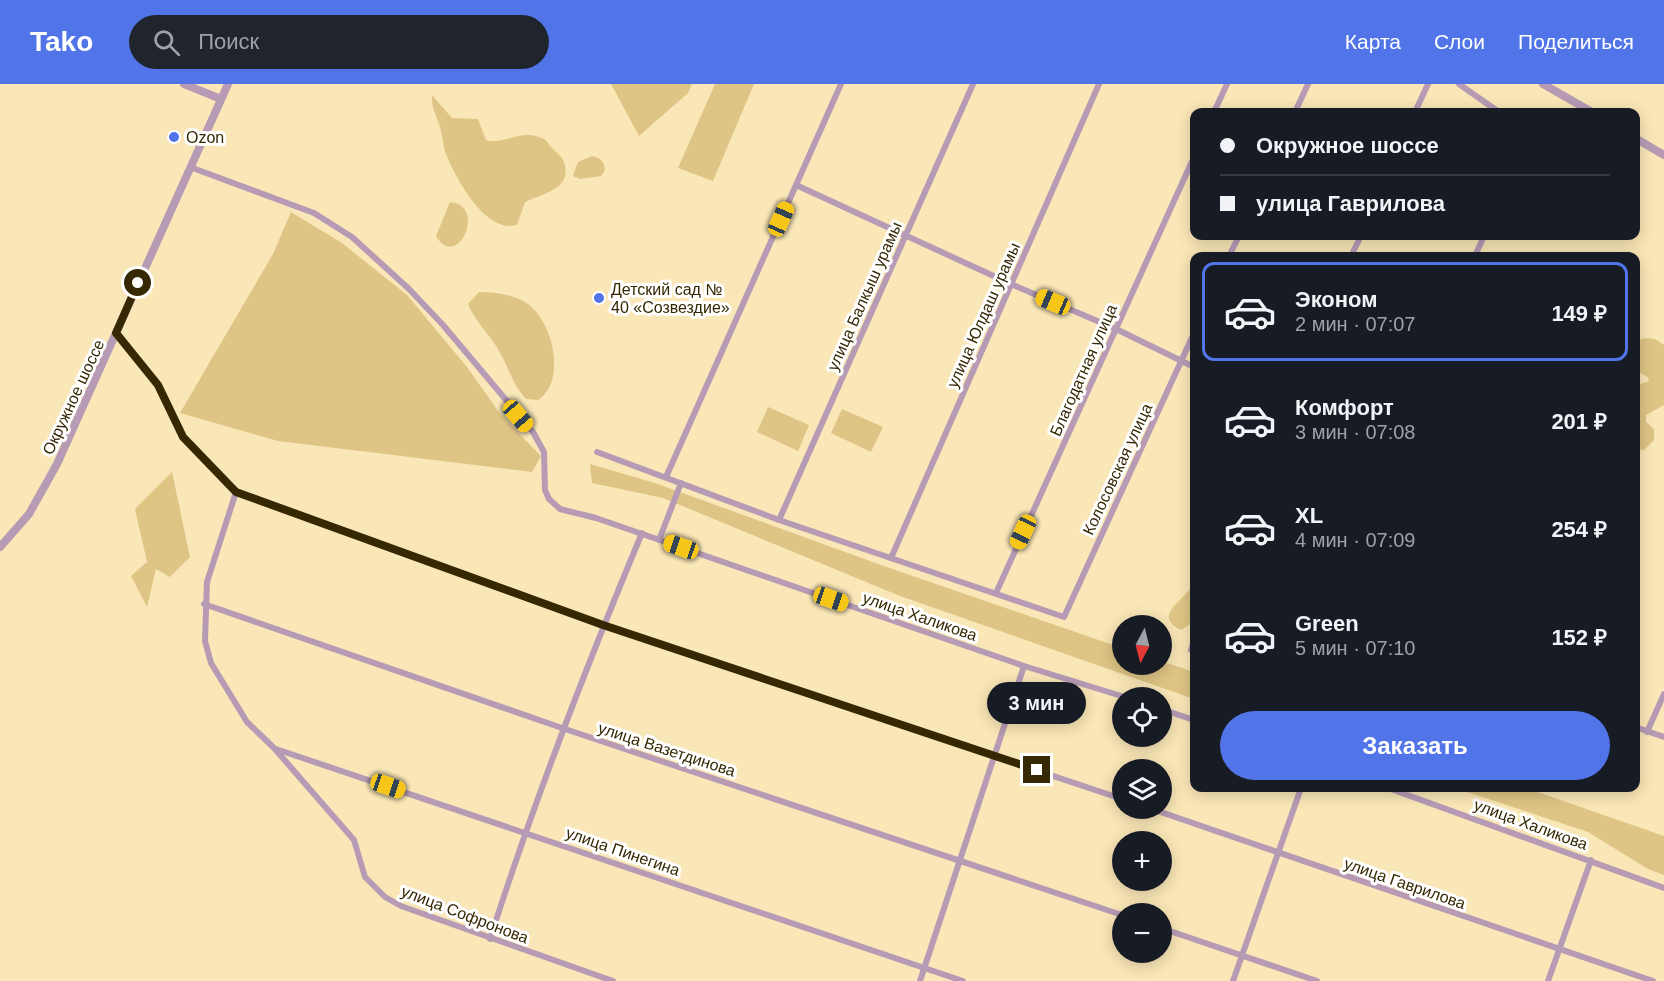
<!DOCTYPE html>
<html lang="ru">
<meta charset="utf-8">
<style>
:root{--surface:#171b24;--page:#20242c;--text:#f1f3f6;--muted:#9ea1a6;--line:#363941;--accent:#5174e8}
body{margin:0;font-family:Arial,sans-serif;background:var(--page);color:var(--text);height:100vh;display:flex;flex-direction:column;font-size:22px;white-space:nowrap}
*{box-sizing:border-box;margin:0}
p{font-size:20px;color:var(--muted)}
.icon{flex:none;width:33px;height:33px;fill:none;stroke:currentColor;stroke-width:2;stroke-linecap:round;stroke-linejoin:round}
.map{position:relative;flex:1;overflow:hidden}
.details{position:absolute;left:1190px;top:168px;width:450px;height:540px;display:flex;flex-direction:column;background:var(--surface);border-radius:12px;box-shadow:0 3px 15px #0003}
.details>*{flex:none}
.banner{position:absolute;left:1190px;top:24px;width:450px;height:132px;border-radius:12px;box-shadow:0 3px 15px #0003;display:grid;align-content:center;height:132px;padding:0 30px;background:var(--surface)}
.needle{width:39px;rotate:187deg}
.buttons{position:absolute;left:1112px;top:531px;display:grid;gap:12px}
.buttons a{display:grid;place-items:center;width:60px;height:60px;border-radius:50%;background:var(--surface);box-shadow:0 3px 15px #0003;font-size:30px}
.end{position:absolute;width:27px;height:27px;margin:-14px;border:8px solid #352803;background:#fff;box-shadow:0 0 0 3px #fff}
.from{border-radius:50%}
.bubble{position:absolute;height:42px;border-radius:21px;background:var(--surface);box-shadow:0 3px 15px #0003;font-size:20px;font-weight:600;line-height:42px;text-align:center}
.car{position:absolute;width:18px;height:36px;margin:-18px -9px;border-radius:8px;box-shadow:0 0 4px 2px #0007;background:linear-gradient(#f5c518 24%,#345 0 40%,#f5c518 0 76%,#345 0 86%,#f5c518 0)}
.banner b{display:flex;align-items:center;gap:21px;height:57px;font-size:22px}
.banner b+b{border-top:2px solid var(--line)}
.banner i{width:15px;height:15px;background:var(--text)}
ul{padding:10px 0 0;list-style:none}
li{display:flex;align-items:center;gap:18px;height:99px;margin:0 12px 9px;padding:0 18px;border:3px solid transparent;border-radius:12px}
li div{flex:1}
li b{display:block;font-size:22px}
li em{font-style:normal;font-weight:600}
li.current{border-color:var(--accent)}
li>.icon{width:54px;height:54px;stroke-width:1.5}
.primary-button{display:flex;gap:12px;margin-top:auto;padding:12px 30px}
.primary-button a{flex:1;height:69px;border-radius:36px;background:var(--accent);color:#fff;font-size:24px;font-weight:600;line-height:69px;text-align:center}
header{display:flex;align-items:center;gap:36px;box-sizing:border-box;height:84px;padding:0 30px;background:var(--accent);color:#fff}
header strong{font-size:28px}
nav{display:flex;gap:33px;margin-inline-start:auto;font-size:21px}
.search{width:420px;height:54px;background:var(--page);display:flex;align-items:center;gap:15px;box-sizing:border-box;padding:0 21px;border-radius:33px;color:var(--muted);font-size:22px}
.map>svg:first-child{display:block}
.green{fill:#dfc585}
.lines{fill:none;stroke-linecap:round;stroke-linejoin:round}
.minor{stroke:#b79bb5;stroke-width:6}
.tertiary{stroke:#b79bb5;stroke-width:8}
.route{stroke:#352803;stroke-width:8}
.poi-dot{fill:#5174e8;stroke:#fff;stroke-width:2}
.labels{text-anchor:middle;stroke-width:6;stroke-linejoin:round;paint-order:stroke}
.poi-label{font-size:16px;fill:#352803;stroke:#fff;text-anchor:start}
.street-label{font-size:16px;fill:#352803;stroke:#fff}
</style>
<header>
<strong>Tako</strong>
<div class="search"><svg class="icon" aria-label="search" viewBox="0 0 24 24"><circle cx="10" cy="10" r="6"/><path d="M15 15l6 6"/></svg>Поиск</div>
<nav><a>Карта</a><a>Слои</a><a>Поделиться</a></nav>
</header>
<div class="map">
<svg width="1664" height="897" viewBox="0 0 1664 897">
<rect width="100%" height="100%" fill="#fae7b7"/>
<g class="green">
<polygon points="611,0 692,0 688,9 639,52"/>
<polygon points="715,0 754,0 713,97 678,84"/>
<path d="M432 11 452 34 478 35 486 56C503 62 521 43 544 55 547 56 549 62 553 65 558 70 562 72 564 78 573 105 543 109 525 118L517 141C486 150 456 95 446 70 443 62 443 55 441 47 438 33 431 26 432 11Z"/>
<path d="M592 72C601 74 604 77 605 86L601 92 580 95 573 92 578 78Z"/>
<path d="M450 118C488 121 457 188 436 152Z"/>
<polygon points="291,128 342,159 407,211 467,283 501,331 541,372 532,388 278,357 180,329 273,170"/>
<path d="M479 208C494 208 511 210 525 218 552 234 568 296 538 316L526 315C512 300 509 284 499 267 490 250 475 238 468 220Z"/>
<polygon points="1644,254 1655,255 1664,261 1664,321 1646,331 1646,338 1654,345 1654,356 1644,366 1635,365 1635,301 1648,298 1649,294 1635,286 1635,258"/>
<polygon points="768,323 809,341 798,367 757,348"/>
<polygon points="842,325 883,343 871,368 831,349"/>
<polygon points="590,380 655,399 881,481 1122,564 1122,580 1161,580 1161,577 1194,588 1194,615 900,512 663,414 592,399"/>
<polygon points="172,388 190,473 170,493 156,485 147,523 131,492 147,478 135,425"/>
<path d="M1194 482V521L1189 541 1181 546C1151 531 1185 517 1192 501 1195 495 1193 488 1194 482Z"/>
<polygon points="1455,704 1526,704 1664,752 1664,791 1648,785 1588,748"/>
</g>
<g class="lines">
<g class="minor">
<polyline points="1459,0 1499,28"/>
<polyline points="1214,28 1227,0"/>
<polyline points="1295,28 1308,0"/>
<polyline points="1415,28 1428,0"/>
<polyline points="190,83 314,129 352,153 409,205 443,241 533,348 544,368 545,406 549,415 560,425 596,434 1024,582 1128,614"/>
<polyline points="796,101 1011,200 1116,245 1194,283"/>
<polyline points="1229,172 1239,152"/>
<polyline points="1351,172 1361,152"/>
<polyline points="1475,172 1484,152"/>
<polyline points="116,249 158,301 183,353 236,408 207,498 205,557 211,579 247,638 274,664 354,756 365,793 385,813 401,822 613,897"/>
<polyline points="597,368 779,436 1064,533 1194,249"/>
<polyline points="666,393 841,0"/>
<polyline points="236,408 603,541 1122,715"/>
<polyline points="779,436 973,0"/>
<polyline points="659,456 681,399"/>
<polyline points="891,474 1099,0"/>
<polyline points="996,509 1194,73"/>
<polyline points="204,520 562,644 1122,831"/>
<polyline points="1191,566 1194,556"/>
<polyline points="1161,625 1194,636"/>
<polyline points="1635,643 1664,653"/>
<polyline points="1647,648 1664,610"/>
<polyline points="276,665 963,897"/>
<polyline points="1388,704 1664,804"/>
<polyline points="1149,724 1653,897"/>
<polyline points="1161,844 1317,897"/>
<path d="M490 855C534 717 586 583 642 449"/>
<polyline points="920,897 1024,582"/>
<polyline points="1233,897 1301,704"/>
<polyline points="1548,897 1591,776"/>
</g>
<g class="tertiary">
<polyline points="184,0 221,15"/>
<polyline points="1543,0 1592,28"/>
<polyline points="1635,54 1664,71"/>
<polyline points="0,463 29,430 57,380 228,0"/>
</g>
</g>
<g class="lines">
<polyline class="route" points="138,199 116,249 158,301 183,353 236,408 603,541 1037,686"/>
</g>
<g class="poi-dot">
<circle cx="174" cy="53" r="6"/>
<circle cx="599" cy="214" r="6"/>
</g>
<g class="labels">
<g class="poi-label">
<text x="186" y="59">Ozon</text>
<text x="611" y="211">Детский сад №<tspan x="611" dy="18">40 «Созвездие»</tspan></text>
</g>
<g class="street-label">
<text transform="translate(864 212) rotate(-66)" y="6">улица Балкыш урамы</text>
<text transform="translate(983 231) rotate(-66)" y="6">улица Юлдаш урамы</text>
<text transform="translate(1083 286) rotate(-66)" y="6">Благодатная улица</text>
<text transform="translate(73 313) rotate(-65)" y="6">Окружное шоссе</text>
<text transform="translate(1117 385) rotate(-65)" y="6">Колосовская улица</text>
<text transform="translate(920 532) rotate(19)" y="6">улица Халикова</text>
<text transform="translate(667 665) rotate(18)" y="6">улица Вазетдинова</text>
<text transform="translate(1531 740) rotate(20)" y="6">улица Халикова</text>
<text transform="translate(623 767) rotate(19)" y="6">улица Пинегина</text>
<text transform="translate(1405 799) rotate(19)" y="6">улица Гаврилова</text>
<text transform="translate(465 830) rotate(21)" y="6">улица Софронова</text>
</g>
</g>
</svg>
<div class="buttons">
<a><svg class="needle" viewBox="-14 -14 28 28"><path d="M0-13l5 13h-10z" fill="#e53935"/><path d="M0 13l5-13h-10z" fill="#9ea1a6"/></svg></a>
<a><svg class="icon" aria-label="locate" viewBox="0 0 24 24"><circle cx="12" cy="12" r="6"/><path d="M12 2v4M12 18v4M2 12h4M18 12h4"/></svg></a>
<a><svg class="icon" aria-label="layers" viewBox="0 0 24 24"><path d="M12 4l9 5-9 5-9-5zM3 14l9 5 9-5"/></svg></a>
<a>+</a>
<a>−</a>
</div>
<i class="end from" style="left:138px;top:199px"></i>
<i class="end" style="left:1037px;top:686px"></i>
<div class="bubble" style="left:987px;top:598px;width:99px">3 мин</div>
<i class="car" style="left:781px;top:135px;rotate:24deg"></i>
<i class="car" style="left:1053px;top:218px;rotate:293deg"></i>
<i class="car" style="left:518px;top:332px;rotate:139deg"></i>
<i class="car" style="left:1023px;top:448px;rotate:205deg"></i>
<i class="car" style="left:681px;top:463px;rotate:289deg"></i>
<i class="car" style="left:831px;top:515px;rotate:109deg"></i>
<i class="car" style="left:388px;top:702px;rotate:109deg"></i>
<div class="banner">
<b><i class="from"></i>Окружное шоссе</b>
<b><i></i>улица Гаврилова</b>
</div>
<section class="details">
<ul>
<li class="current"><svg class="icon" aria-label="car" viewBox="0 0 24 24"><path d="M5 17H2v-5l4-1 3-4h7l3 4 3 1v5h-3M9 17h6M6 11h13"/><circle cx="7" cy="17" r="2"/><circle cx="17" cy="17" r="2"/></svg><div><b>Эконом</b><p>2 мин · 07:07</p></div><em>149 ₽</em></li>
<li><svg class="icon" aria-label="car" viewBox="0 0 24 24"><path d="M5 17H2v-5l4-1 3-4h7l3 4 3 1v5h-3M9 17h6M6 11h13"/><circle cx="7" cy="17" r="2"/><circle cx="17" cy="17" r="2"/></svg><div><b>Комфорт</b><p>3 мин · 07:08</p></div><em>201 ₽</em></li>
<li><svg class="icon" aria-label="car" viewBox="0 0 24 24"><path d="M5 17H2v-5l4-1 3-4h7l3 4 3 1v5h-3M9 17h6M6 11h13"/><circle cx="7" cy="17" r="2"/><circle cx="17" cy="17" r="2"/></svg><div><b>XL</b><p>4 мин · 07:09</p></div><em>254 ₽</em></li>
<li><svg class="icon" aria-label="car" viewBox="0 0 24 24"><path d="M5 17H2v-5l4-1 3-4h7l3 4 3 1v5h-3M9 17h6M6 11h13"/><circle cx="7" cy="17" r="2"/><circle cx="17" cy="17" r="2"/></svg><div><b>Green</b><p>5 мин · 07:10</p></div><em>152 ₽</em></li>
</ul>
<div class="primary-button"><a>Заказать</a></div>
</section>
</div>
